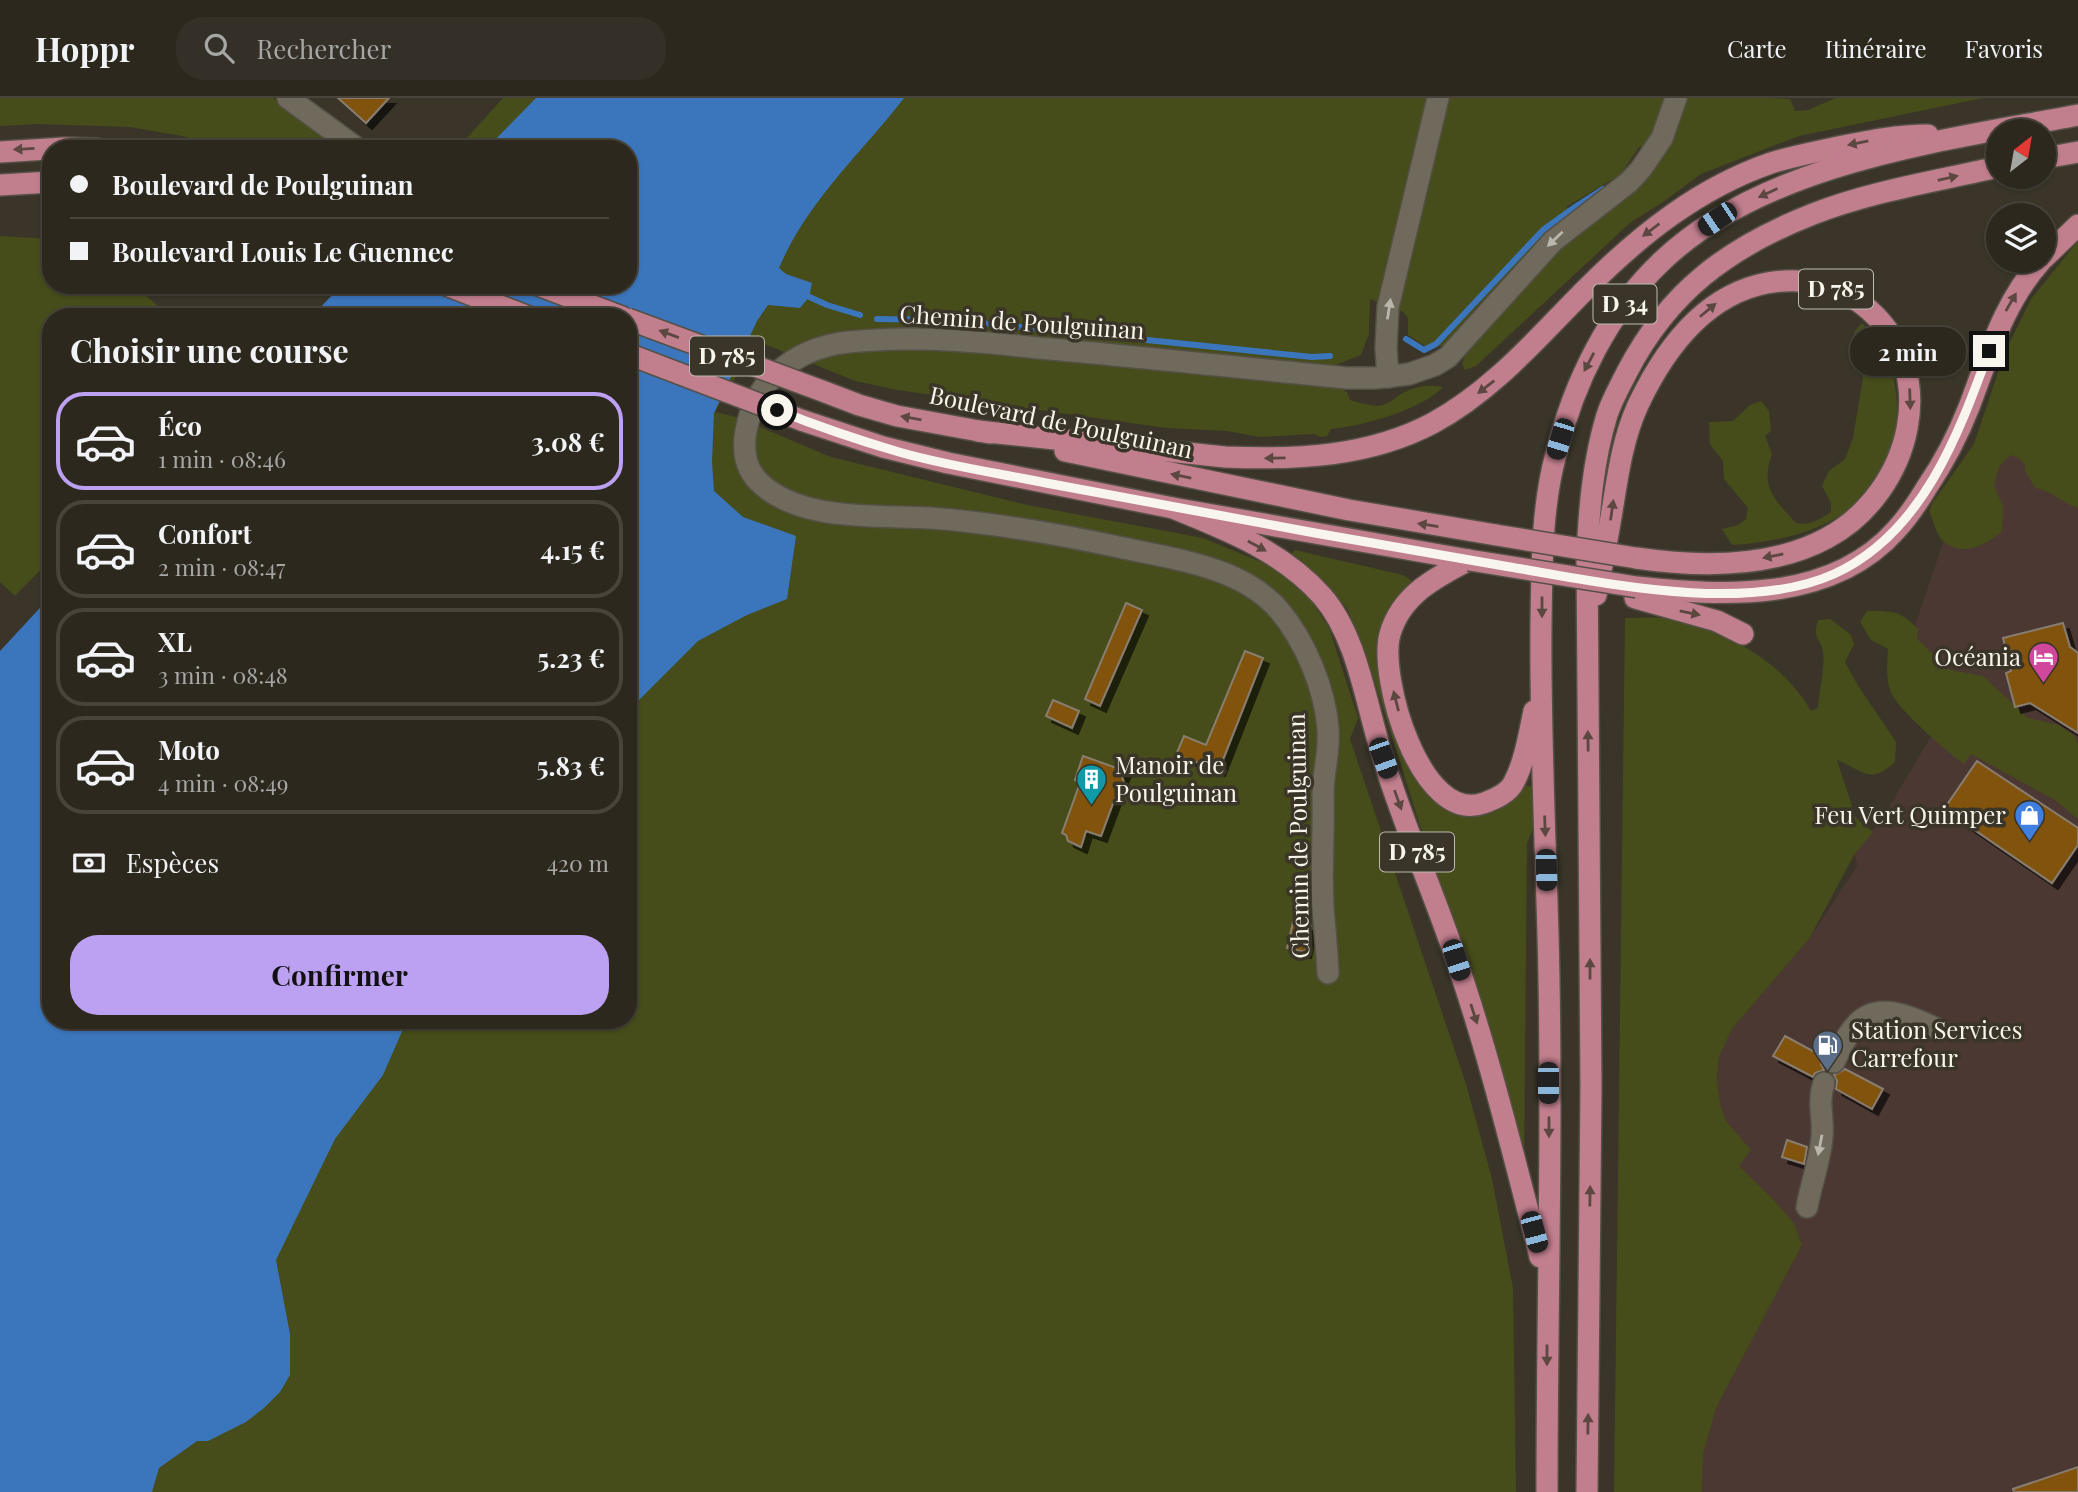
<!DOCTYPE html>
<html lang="fr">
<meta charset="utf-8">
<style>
:root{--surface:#2c281e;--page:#343027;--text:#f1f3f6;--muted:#a6a6a4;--line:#48443c;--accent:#bca0f2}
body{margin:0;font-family:"Playfair Display",serif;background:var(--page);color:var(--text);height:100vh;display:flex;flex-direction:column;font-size:26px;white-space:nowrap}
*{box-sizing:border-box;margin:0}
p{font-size:23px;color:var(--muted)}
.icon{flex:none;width:38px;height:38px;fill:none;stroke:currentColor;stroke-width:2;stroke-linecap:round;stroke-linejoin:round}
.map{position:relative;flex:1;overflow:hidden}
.side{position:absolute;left:42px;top:210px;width:595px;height:721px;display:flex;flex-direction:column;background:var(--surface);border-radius:28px;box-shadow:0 2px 5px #0004,0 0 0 2px var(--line)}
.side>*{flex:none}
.guide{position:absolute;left:42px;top:42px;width:595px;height:154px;border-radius:28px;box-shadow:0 2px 5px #0004,0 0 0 2px var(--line);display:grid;align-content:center;height:154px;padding:0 28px;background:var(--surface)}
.needle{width:46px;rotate:31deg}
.tools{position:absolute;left:1986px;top:21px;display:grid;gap:14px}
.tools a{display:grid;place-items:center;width:70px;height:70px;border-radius:50%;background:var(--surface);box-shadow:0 2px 5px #0004,0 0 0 2px var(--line);font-size:35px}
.end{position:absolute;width:32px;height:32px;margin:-16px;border:9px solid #f8f5ed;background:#111;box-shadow:0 0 0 4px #111}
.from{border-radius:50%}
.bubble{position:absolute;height:49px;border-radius:24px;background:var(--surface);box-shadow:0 2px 5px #0004,0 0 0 2px var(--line);font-size:23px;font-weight:700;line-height:49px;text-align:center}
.car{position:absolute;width:21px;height:42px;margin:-21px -10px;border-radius:9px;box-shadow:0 0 5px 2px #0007;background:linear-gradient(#222 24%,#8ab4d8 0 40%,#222 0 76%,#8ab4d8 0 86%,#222 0)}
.guide b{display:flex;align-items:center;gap:24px;height:66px;font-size:26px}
.guide b+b{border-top:2px solid var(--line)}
.guide i{width:18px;height:18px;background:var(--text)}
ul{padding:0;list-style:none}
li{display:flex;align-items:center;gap:21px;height:98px;margin:0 14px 10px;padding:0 14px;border:4px solid var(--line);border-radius:28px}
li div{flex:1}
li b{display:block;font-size:26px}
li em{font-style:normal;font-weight:700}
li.active{border-color:var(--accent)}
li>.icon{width:63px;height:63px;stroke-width:1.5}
h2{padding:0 28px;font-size:32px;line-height:84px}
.pay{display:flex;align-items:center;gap:18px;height:77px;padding:0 28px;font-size:26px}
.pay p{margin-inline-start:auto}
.action{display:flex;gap:14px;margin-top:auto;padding:14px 28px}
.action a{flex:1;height:80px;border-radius:28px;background:var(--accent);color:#111;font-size:28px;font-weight:700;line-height:80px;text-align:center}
header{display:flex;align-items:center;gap:42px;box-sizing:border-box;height:98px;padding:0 35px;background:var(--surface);border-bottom:2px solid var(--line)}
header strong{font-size:33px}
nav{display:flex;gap:38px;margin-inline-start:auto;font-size:24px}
.search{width:490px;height:63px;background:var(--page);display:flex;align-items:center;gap:18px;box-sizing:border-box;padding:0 24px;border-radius:28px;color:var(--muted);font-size:26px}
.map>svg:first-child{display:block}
.commercial{fill:#4b3832}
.green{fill:#464d1a;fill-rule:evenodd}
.water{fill:#3b75bb}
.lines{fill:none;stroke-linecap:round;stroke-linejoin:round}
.stream{stroke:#3b75bb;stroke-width:6}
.building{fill:#815308;stroke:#887d71;stroke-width:2;filter:url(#shadow)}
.minor-casing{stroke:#555046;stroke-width:24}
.major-casing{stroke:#555046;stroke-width:24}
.minor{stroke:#6f6a5c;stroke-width:21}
.major{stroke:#c17e8d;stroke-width:21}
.major-bridge-casing{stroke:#555046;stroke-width:24;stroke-linecap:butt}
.major-bridge{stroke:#c17e8d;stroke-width:21}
.oneway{fill:#5c4741}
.oneway2{fill:#bab6ac}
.route{stroke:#f8f5ed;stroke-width:9}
.labels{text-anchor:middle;stroke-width:7;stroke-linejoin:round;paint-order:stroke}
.shield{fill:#3a3528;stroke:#bfbbb2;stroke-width:2}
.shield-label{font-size:23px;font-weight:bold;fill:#f8f5ed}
.street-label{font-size:24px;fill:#f8f5ed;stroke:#3a3528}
.poi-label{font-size:24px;fill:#f8f5ed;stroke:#3a3528;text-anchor:end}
</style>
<header>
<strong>Hoppr</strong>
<div class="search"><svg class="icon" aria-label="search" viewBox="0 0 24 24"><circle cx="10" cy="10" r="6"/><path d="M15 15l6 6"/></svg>Rechercher</div>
<nav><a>Carte</a><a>Itinéraire</a><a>Favoris</a></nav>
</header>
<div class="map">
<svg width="2078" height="1394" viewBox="0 0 2078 1394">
<defs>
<filter id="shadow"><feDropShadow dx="6" dy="6" stdDeviation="0" flood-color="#0009"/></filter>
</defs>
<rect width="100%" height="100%" fill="#3a3528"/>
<polygon class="commercial" points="1993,317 2078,376 2078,1394 1702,1394 1703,1356 1716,1310 1802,1147 1794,1125 1772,1100 1738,1068 1750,1052 1726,1023 1720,1005 1717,981 1719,959 1732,931 1809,841 1858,767 1854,757 1884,717 1942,620 1899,575 1956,406"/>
<g class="green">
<polygon points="0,0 273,0 349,51 228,51 182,38 130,29 37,26 0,28"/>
<polygon points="503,0 614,0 571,51 457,51"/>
<path d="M742 0H1770L1790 1 1795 13 1808 12 1836 0H1983L1799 38 1701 76 1663 104 1631 124 1476 268 1465 272 1462 266 1467 251 1504 212 1482 203 1446 247 1428 250 1408 237V220L1403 214 1370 201 1369 236 1361 257 1335 267 1342 291 1347 294 1350 302C1354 304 1375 308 1378 308 1389 307 1395 299 1403 295 1415 288 1430 286 1443 289 1422 312 1362 328 1331 331L1327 338 1321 339 1314 336 1260 339 1227 333 1166 330 897 292 855 283 757 243 715 314 736 319 831 359 1027 407 1203 440 1273 469 1306 495 1329 530 1358 620 1350 641 1466 986 1492 1081 1513 1190 1516 1394H0L51 922H628V187ZM1640 48 1658 63 1640 89 1589 126 1566 109 1620 77Z"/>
<polygon points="0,138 51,141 51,187 134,187 170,219 51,219 51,461 15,498 0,484"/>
<path d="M2078 143V410C2062 405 2051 392 2035 390L2025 373V367L2019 360 2011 357 1999 368 1994 388 2003 408 2002 433C1988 446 1966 458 1947 446 1936 440 1934 423 1929 413L1933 404 1974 346 2005 254 2031 201Z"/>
<path d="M1862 225C1872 236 1882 247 1887 260 1911 318 1891 388 1836 420 1807 437 1766 445 1732 447L1722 431 1738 427 1746 421 1748 410 1724 381 1723 363 1710 346 1709 324 1733 323 1750 307 1761 303 1769 313 1771 333 1765 338 1772 356C1760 389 1774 401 1796 425 1810 428 1819 422 1831 414V405L1822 388 1829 373 1845 361 1853 340 1863 280 1854 234Z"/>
<polygon points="1295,452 1403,477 1413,484 1392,508 1381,535 1414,677 1431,701 1447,713 1474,718 1499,712 1513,700 1521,686 1532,689 1534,728 1527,745 1524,1068 1462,861 1366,556 1347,510 1313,475 1290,458"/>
<path d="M1867 513C1893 513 1899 512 1918 531L1917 541 1950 572 1983 578 2028 620 2059 627 2075 638 2078 646V721L2055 702 1971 656 1964 666C1946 653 1906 618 1894 600 1885 587 1887 566 1888 551L1871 542 1860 524Z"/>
<path d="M1625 520C1641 520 1659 518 1674 522 1728 533 1784 565 1811 613L1818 610C1819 592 1825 572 1823 554 1821 540 1812 542 1818 522L1830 521 1851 537 1854 546 1845 564 1857 586 1896 644 1895 664C1869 688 1863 672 1837 662L1856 720 1873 734 1854 757 1809 841 1732 931 1719 959 1717 981 1720 1005 1726 1023 1751 1052 1739 1068 1772 1100 1794 1125 1802 1147 1716 1310 1703 1356 1702 1394H1614Z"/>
</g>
<g class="water">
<path d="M536 0H904C860 57 808 102 779 170L786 176 812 185 809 199 800 210 768 207 757 223 714 315 712 364 714 393 743 419 796 438 787 501 747 517 698 543 628 613V219H311L342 187H628V51H486Z"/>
<polygon points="51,498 51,922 407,922 383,977 335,1041 276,1162 290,1236 290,1277 280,1294 264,1310 246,1324 208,1343 197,1343 159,1370 152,1394 0,1394 0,553"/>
</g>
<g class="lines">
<g class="stream">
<polyline points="803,196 827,207 860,217"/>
<polyline points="877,221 946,222 1001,227 1312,259 1330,258"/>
<polyline points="1406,241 1424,252 1436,246 1543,132 1575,109 1603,91"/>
</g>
</g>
<g class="building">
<polygon points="338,0 389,0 366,25"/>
<polygon points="1126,505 1142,512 1100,608 1085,601"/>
<polygon points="2063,525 2070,549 2078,555 2078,635 2030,605 2015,609 2006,575 2011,573 2003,540"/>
<polygon points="1245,553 1263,560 1219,672 1176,657 1184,638 1206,647"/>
<polygon points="1053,602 1079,613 1072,630 1046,618"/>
<polygon points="1083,658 1125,673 1122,679 1127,692 1118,692 1101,738 1086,733 1081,749 1068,743 1066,737 1062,735 1080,685 1075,682"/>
<polygon points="1977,663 2078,730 2078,747 2052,785 1944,711"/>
<polygon points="1293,824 1311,828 1305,854 1287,850"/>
<polygon points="1785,938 1822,958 1821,966 1824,972 1815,975 1813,979 1773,958"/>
<polygon points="1845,971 1883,991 1872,1011 1836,991 1837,983 1834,977"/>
<polygon points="1787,1042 1807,1049 1804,1066 1782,1059"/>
<polygon points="2078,1369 2078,1394 2014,1394 2013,1391"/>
</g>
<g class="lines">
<defs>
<g id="minor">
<polyline points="288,0 358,51"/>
<polyline points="1388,279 1386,250 1388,209 1438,0"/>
<path d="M1328 875C1327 853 1325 832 1323 810 1321 772 1324 734 1323 696 1323 674 1330 653 1328 631 1325 590 1305 543 1279 512 1264 495 1246 484 1226 476 1193 463 1157 457 1123 450 1059 436 995 425 930 420 878 417 798 424 758 383 740 364 743 337 751 314 762 281 794 256 827 248 843 243 860 243 876 242 930 239 984 244 1038 250 1141 259 1244 270 1347 280H1375L1409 276 1435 267 1448 259 1553 143 1629 84 1641 71 1662 40 1676 0"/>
<path d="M1834 964C1840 952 1846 937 1856 927 1878 902 1914 920 1937 931"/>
<path d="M1807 1109C1811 1086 1820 1063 1822 1039 1824 1020 1817 1004 1824 985"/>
</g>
<g id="major">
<polyline points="0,54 64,50 97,51"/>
<polyline points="2044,60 2078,54"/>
<polyline points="0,87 51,84"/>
<polyline points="2044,160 2078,127"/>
<polyline points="446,187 529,219"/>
<polyline points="538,187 622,219"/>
<polyline points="825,294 859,307 897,318 990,335"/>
<polyline points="801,322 883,349 948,365 1173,410 1469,462"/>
<path d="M978 333 1225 359C1296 362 1369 359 1433 325 1494 292 1539 238 1588 189 1641 136 1699 90 1771 65 1793 58 1816 54 1838 49 1868 43 1897 37 1928 37"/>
<polyline points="1065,353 1349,412 1496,437"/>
<path d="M1173 410C1227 432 1282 453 1322 498 1358 539 1366 608 1383 660 1404 729 1434 795 1457 864 1490 960 1514 1060 1540 1159"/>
<path d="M1469 462C1436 479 1401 497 1390 536 1378 579 1421 728 1484 705 1495 701 1509 695 1514 684 1525 663 1529 636 1534 613"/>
<path d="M1637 489C1724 498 1831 505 1896 432 1908 419 1918 404 1927 389 1944 364 1958 337 1969 309 1989 257 2003 205 2041 163"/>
<path d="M1596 497C1601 473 1606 449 1610 425 1617 385 1621 344 1638 307 1664 252 1704 197 1767 185 1801 179 1834 185 1862 206 1945 270 1911 395 1827 440 1770 471 1698 469 1636 460"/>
<polyline points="1635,500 1717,523 1743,536"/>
<path d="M1547 1394C1547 1208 1553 1022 1548 836 1545 733 1540 630 1541 527 1542 470 1541 411 1556 356 1574 284 1608 214 1662 163 1766 64 1942 43 2078 17"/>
<path d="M1587 1394 1591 989 1587 459C1589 411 1593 363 1607 317 1612 302 1620 288 1627 274 1669 193 1729 149 1813 116 1872 93 1937 83 1998 69"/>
</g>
</defs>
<use href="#minor" class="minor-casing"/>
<use href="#major" class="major-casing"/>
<use href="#minor" class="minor"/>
<use href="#major" class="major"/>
<defs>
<g id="major-bridge">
<polyline points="628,221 825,294"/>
<polyline points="628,256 801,322"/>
<polyline points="1496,437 1636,460"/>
<polyline points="1469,462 1637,489"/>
</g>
</defs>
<use href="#major-bridge" class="major-bridge-casing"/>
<use href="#major-bridge" class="major-bridge"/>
</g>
<defs><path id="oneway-solid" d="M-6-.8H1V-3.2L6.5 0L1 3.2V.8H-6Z" transform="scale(1.75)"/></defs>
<g class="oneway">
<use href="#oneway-solid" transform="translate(1858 45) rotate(168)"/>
<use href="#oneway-solid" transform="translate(24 51) rotate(177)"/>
<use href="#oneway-solid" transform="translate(1948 80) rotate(-13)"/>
<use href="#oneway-solid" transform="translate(1768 95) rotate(155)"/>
<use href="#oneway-solid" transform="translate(1651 132) rotate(143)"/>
<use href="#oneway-solid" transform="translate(2011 204) rotate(-60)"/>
<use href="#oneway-solid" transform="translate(1708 212) rotate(-40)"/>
<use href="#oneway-solid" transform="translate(669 236) rotate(-160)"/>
<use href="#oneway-solid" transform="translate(1589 264) rotate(118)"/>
<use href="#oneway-solid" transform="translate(1486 289) rotate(142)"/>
<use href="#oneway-solid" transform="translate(1910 301) rotate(88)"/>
<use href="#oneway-solid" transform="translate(911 320) rotate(-170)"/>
<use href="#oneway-solid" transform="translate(1275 360) rotate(179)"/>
<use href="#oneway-solid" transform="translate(1181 378) rotate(-169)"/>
<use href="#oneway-solid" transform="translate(1612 412) rotate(-82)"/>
<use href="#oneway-solid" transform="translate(1428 427) rotate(-171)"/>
<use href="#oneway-solid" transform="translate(1257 448) rotate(29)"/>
<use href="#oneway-solid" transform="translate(1773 458) rotate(169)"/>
<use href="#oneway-solid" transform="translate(1542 509) rotate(90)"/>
<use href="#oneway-solid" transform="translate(1690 515) rotate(12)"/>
<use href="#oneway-solid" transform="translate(1396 603) rotate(-104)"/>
<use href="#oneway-solid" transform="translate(1588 643) rotate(-91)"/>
<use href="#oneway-solid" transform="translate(1398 702) rotate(70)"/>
<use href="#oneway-solid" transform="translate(1545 728) rotate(88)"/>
<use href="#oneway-solid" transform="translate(1590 871) rotate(-90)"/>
<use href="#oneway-solid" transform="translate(1474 916) rotate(72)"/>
<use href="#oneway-solid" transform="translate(1549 1029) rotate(90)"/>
<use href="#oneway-solid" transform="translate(1590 1098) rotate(-89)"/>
<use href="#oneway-solid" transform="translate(1547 1257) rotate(90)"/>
<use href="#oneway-solid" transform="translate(1588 1326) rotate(-89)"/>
</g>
<g class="oneway2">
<use href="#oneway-solid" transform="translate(1555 141) rotate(136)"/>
<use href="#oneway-solid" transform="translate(1389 211) rotate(-81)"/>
<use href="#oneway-solid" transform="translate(1820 1047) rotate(101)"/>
</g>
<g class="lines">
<path class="route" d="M777 312C817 328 858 342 899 354 947 368 998 375 1046 385 1136 402 1225 418 1315 435 1380 446 1445 458 1510 469 1604 485 1745 516 1834 476 1922 436 1958 338 1989 253"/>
</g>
<defs>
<symbol id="hotel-pin" viewBox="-11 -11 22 30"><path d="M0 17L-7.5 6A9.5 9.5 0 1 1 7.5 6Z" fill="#d1479c" stroke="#3a3528"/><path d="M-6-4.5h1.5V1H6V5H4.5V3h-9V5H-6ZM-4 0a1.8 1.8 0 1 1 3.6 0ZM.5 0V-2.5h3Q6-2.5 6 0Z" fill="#fff"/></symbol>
<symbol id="building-pin" viewBox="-11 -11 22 30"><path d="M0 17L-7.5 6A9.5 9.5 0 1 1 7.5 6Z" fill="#0f9aa8" stroke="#3a3528"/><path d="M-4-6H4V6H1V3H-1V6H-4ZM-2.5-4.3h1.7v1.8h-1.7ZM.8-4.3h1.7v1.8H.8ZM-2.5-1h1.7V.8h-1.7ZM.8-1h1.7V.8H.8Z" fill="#fff"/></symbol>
<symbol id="shop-pin" viewBox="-11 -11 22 30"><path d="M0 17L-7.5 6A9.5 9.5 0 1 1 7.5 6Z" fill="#3f7fe0" stroke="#3a3528"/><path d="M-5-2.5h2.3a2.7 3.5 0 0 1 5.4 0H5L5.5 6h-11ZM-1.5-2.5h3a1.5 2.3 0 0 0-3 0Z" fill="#fff"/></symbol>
<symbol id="fuel-pin" viewBox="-11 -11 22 30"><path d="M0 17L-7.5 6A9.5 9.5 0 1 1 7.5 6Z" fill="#5c6f8a" stroke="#3a3528"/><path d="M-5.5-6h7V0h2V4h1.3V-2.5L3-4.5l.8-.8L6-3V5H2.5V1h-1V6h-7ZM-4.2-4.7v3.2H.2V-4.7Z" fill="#fff"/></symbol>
</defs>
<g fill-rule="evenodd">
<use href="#hotel-pin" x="2026" y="542" width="35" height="47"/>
<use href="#building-pin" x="1074" y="664" width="35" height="47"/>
<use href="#shop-pin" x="2012" y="700" width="35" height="47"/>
<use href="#fuel-pin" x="1810" y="930" width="35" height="47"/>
</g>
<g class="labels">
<g class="shield">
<rect x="1799" y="171.5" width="74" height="39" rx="5"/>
<rect x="1593.5" y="186.5" width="63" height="39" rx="5"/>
<rect x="690" y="238.5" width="74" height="39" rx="5"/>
<rect x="1380" y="734.5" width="74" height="39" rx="5"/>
</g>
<g class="shield-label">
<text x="1836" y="199">D 785</text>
<text x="1625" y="214">D 34</text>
<text x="727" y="266">D 785</text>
<text x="1417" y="762">D 785</text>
</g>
<g class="street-label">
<text transform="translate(1022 225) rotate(4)" y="8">Chemin de Poulguinan</text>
<text transform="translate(1061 325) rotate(12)" y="8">Boulevard de Poulguinan</text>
<text transform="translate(1299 738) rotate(-91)" y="8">Chemin de Poulguinan</text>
</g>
<g class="poi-label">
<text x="2021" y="568">Océania</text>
<text x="1115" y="676" text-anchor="start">Manoir de<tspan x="1115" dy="28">Poulguinan</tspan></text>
<text x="2006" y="726">Feu Vert Quimper</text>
<text x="1851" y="941" text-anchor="start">Station Services<tspan x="1851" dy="28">Carrefour</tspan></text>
</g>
</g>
</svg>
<div class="tools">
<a><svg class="needle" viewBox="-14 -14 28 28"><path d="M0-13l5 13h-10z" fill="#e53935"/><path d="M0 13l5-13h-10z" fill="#a6a6a4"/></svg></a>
<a><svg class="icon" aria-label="layers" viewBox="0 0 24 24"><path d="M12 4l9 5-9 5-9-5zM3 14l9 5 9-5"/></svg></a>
</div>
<i class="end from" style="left:777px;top:312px"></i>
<i class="end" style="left:1989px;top:253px"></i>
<div class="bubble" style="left:1850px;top:229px;width:116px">2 min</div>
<i class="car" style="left:1717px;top:121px;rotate:236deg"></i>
<i class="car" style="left:1560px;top:341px;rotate:197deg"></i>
<i class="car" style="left:1383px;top:660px;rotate:160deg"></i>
<i class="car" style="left:1546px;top:772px;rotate:178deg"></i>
<i class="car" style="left:1456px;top:862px;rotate:162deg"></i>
<i class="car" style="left:1548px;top:985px;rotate:180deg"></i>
<i class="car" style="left:1534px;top:1134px;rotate:165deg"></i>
<div class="guide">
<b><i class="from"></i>Boulevard de Poulguinan</b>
<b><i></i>Boulevard Louis Le Guennec</b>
</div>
<section class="side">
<h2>Choisir une course</h2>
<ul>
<li class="active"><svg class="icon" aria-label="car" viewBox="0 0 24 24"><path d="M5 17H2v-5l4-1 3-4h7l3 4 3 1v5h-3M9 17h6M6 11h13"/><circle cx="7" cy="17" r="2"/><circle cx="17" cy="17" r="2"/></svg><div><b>Éco</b><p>1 min · 08:46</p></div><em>3.08 €</em></li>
<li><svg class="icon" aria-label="car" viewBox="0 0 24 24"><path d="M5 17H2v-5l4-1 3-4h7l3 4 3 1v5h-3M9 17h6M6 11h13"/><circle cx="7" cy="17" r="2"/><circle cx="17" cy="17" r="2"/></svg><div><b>Confort</b><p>2 min · 08:47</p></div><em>4.15 €</em></li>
<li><svg class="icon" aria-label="car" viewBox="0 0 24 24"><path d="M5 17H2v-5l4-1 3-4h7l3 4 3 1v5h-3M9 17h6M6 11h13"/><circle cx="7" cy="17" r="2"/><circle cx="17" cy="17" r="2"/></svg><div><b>XL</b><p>3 min · 08:48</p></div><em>5.23 €</em></li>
<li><svg class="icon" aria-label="car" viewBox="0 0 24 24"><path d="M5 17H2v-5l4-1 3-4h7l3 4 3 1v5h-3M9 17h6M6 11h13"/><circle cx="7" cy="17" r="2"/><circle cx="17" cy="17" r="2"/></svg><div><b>Moto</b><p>4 min · 08:49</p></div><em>5.83 €</em></li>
</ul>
<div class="pay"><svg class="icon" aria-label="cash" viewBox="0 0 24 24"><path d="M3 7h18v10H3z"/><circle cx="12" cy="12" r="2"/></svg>Espèces<p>420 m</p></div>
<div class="action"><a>Confirmer</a></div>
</section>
</div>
